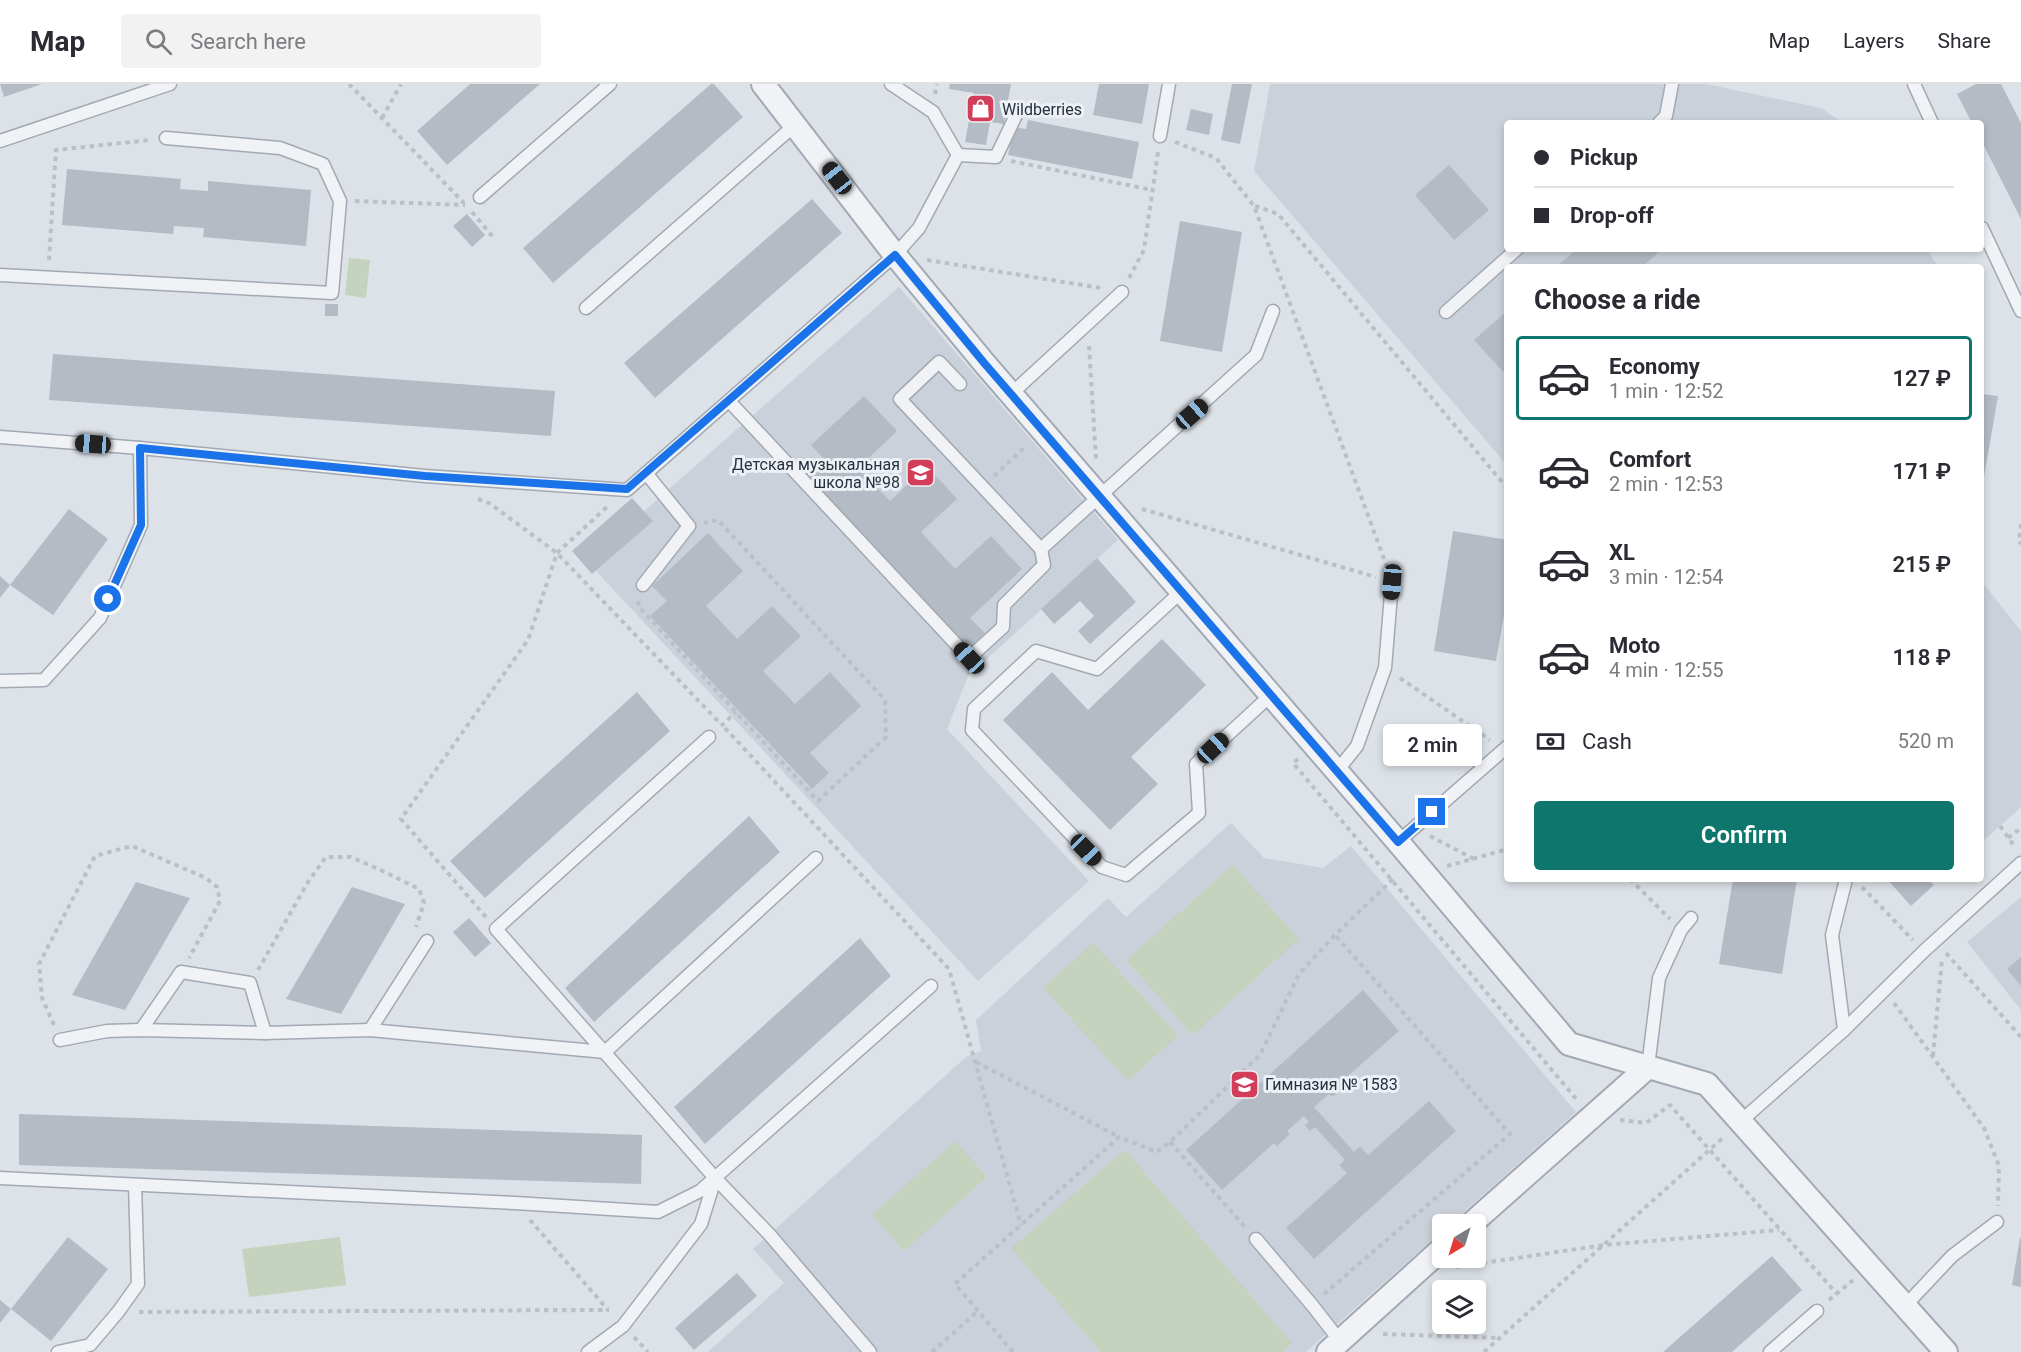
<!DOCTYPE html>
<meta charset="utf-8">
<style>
:root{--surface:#fff;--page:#f2f2f3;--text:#2b2b33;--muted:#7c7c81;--line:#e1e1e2;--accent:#0f766e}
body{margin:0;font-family:Roboto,sans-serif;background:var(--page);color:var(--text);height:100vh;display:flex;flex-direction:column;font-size:22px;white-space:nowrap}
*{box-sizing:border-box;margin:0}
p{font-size:20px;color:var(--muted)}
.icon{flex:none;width:33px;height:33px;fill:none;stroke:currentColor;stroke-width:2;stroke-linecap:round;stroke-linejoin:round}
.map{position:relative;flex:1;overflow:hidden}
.sheet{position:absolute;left:1504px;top:180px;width:480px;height:618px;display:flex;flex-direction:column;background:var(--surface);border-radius:6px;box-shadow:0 3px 9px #0003}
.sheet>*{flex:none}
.top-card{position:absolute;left:1504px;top:36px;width:480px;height:132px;border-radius:6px;box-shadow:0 3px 9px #0003;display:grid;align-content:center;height:132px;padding:0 30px;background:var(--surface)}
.needle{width:39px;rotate:218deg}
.fabs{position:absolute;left:1432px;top:1130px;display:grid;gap:12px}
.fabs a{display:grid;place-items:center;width:54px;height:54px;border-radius:6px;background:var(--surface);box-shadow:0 3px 9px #0003;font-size:30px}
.end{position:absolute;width:27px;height:27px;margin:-14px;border:8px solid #1a73e8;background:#fff;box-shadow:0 0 0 3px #fff}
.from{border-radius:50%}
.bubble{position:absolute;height:42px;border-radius:6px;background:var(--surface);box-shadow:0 3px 9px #0003;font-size:20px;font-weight:600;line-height:42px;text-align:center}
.car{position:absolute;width:18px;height:36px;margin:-18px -9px;border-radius:8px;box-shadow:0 0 4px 2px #0007;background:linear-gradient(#222 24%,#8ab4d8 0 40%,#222 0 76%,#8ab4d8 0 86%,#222 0)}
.top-card b{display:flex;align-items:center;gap:21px;height:57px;font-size:22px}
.top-card b+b{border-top:2px solid var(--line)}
.top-card i{width:15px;height:15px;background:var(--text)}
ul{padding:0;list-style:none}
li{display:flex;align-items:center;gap:18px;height:84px;margin:0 12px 9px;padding:0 18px;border:3px solid transparent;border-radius:6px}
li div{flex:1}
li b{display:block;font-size:22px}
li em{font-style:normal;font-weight:600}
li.current{border-color:var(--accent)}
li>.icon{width:54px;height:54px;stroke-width:1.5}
h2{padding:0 30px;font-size:27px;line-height:72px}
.pay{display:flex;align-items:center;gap:15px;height:66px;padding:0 30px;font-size:22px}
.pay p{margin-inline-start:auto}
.cta{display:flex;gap:12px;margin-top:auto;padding:12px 30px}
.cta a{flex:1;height:69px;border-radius:6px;background:var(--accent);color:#fff;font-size:24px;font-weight:600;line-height:69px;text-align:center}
header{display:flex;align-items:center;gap:36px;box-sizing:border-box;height:84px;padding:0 30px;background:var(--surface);border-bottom:2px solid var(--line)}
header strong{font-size:28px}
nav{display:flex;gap:33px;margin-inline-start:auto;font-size:21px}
.search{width:420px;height:54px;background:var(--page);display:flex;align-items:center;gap:15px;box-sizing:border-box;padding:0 21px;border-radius:6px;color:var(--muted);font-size:22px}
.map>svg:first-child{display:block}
.built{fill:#cbd1da}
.green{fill:#c4d2be}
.building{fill:#b5bbc5}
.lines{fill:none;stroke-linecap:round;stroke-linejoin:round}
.lane-casing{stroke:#a2a9b2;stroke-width:15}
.street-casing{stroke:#a2a9b2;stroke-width:26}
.path{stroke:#bbc0c6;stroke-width:4;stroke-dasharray:4.5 4.5;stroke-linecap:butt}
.lane{stroke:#f0f2f6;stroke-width:12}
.street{stroke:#f0f2f6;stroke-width:22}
.route{stroke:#1a73e8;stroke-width:8}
.labels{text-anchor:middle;stroke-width:6;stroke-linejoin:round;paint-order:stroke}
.poi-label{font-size:16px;fill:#26303f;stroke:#edf1f5;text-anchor:start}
</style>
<header>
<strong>Map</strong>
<div class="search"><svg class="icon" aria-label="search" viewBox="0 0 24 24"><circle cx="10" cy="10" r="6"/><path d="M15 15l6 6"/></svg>Search here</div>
<nav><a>Map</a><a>Layers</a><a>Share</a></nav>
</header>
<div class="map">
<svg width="2021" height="1268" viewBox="0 0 2021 1268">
<rect width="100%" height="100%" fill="#dde2e8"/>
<g class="built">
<polygon points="1270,0 1706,0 1821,24 1843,39 1508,39 1508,165 1927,165 1938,183 1508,183 1507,381 1254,87"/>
<polygon points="899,203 1118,456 968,592 947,645 1089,797 978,897 596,487 652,437 644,427"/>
<polygon points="1982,498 2021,547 2021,723 1982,758"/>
<polygon points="1231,739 1264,774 1323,784 1351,762 1576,1028 1450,1140 1443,1140 1443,1146 1306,1268 708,1268 784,1199 753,1165 966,973 981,967 976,936 1108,814 1126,833"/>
<polygon points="2021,813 2021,926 1967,858"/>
</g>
<g class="green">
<polygon points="349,174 370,176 366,214 345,211"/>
<polygon points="1233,781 1299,855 1193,951 1126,876"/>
<polygon points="1093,859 1178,951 1128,997 1043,904"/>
<polygon points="955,1057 987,1093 904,1167 872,1131"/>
<polygon points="1125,1066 1292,1259 1282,1268 1101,1268 1011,1164"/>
<polygon points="340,1153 346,1201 249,1213 242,1165"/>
</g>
<g class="building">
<polygon points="0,0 42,0 4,13"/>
<polygon points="470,0 540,0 447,81 417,47"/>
<polygon points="711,0 714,0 743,33 553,199 523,164"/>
<polygon points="950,0 1011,0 1004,40 990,38 986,61 965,58 974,9 949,5"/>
<polygon points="1099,0 1149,0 1142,40 1093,31"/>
<polygon points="1232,0 1252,0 1240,60 1221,56"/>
<polygon points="1976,0 2001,0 2021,39 2021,135 1982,58 1982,39 1972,39 1957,10"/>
<polygon points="1191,25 1213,30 1209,51 1186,46"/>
<polygon points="1028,36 1139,58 1132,95 1008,71 1014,43 1026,45"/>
<polygon points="1449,81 1489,126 1454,156 1415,111"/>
<polygon points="67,85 181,95 180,105 208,107 208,97 311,106 306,162 203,153 204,144 174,142 173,150 62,141"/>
<polygon points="812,115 842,149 655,314 624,279"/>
<polygon points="467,130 485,151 472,163 453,142"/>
<polygon points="1180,137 1242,148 1222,268 1160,257"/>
<polygon points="1577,165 1662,165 1642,183 1556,183"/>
<rect x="325" y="220" width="13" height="12"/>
<polygon points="1508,226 1508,293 1474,256"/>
<polygon points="53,270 555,307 551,352 49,316"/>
<polygon points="1982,310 1998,312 1983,399 1982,399"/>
<polygon points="864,312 897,347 858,384 890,417 927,382 957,415 921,448 955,485 991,452 1022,485 970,534 985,549 969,565 806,391 823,374 811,361"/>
<polygon points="632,414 653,437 592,490 572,467"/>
<polygon points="69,425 108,455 53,531 10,501"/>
<polygon points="1453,447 1508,456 1508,508 1496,577 1434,567"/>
<polygon points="708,449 743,487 706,522 737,555 772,522 801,552 763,587 795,620 830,588 861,622 810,669 829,689 812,705 650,532 667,517 652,502"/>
<polygon points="1097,474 1136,518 1090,560 1078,547 1094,532 1080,517 1054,540 1041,525"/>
<polygon points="0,492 10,501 0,514"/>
<polygon points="1162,555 1206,601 1131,673 1158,700 1110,746 1003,636 1052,588 1088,626"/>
<polygon points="637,608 670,647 485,814 450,777"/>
<polygon points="749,732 780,768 594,938 565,904"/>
<polygon points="1733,795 1797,795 1782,890 1719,880"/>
<polygon points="1887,795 1928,795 1934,801 1911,822"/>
<polygon points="136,798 190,814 125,926 72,911"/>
<polygon points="352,803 405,820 341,930 286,915"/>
<polygon points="469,834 491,859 475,873 453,848"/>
<polygon points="860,854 891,892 705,1060 674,1023"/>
<polygon points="2021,873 2021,902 2007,885"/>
<polygon points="1363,906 1399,947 1340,999 1343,1003 1332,1013 1329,1010 1314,1023 1354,1068 1360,1062 1368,1071 1429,1017 1456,1047 1314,1175 1286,1144 1347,1089 1339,1081 1345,1076 1315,1043 1310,1047 1305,1041 1309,1038 1304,1032 1287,1047 1290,1050 1277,1062 1274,1059 1222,1106 1186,1066"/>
<polygon points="19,1030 642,1051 641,1100 19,1081"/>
<polygon points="68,1153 108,1185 51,1257 11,1225"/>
<polygon points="2020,1154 2021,1154 2021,1203 2012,1201"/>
<polygon points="1772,1172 1802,1206 1732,1268 1663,1268"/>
<polygon points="737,1189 757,1212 694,1266 675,1244"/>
<polygon points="0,1216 11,1225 0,1239"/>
</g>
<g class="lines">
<defs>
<g id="lane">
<polyline points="891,0 933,28 958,71"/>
<polyline points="1914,0 1932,39"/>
<polyline points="1659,39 1666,32 1672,0"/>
<polyline points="1160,52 1169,0"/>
<polyline points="0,57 170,0"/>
<polyline points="958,71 996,73 1018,27"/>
<polyline points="480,113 610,0"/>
<polyline points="1982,144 2021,227"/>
<polyline points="0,191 332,209 340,117 323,80 280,64 166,54"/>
<polyline points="586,224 795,41"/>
<polyline points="1446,228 1517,165"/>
<polyline points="960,300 939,278 900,315 1041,465 1256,271 1273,227"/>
<polyline points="1011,310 1122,208"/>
<polyline points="729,317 969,574 1003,543 1004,521 1044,481 1041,465"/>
<polyline points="0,353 140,364 425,392 627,406 895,171 919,144 958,71"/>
<polyline points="643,501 689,442 646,389"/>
<polyline points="1182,507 1097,585 1036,567 974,625 972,646 1102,783 1126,791 1199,729 1196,680 1271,611"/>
<polyline points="0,597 44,596 100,534 141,441 140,364"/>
<polyline points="709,653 496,845 715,1094 769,1150 870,1268"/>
<polyline points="1337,687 1357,662 1385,584 1392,498"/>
<polyline points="1398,758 1508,662"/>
<polyline points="141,946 181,888 250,899 265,949"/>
<polyline points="370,946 427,857"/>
<polyline points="1844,946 1832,851 1846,795"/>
<polyline points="60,956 107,947 141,946 265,949 370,946 605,968 816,774"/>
<polyline points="1648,983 1659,894 1681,846 1691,834"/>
<polyline points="1741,1037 1844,946 1924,867 2021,779"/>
<polyline points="0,1094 515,1119 658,1128 700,1107 931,902"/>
<polyline points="1256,1155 1312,1221 1340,1257"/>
<polyline points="1905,1222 1952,1172 1997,1138"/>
<polyline points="58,1268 90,1261 118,1228 138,1200 135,1101"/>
<polyline points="588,1268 623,1242 701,1140 715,1095"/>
<polyline points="1770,1268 1817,1227"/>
</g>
<g id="street">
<polyline points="763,0 895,171 985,280 1398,758 1569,960 1707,1000 1946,1268"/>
<polyline points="1471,1140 1648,983"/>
<polyline points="1328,1268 1443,1164"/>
</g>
</defs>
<use href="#lane" class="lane-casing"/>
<use href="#street" class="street-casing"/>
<g class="path">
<polyline points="349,0 464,119"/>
<polyline points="935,10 937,0"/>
<polyline points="382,34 401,0"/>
<polyline points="1175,58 1216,74 1254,122 1387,483"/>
<polyline points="1011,77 1152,106"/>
<polyline points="355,117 465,121"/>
<polyline points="1255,122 1278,130 1508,405"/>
<polyline points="472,128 493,153"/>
<polyline points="49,176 56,66 150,56"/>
<polyline points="927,176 1101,204"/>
<polyline points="1129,194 1144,166 1158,68"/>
<polyline points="1089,262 1096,375"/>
<polyline points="994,392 1026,362"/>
<polyline points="478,415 489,419 557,469 718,637"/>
<polyline points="1142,425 1376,493"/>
<polyline points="2021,440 2019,457 2021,460"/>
<polyline points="639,517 638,522 818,717 886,653 885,616 718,436 704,439"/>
<polyline points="1400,594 1490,656"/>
<polyline points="721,642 736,628"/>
<polyline points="725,644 949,885 1021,1141"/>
<polyline points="1298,675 1293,679 1578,1017"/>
<polyline points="2000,742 2015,763"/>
<polyline points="1430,752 1474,775"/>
<polyline points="2008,754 2021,744"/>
<polyline points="1447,782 1508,765"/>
<polyline points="1630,795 1670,835"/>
<polyline points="1862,803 1913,856"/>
<polyline points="486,833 401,735 528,556 557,469 609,421"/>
<polyline points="1946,869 2021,953"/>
<polyline points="258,886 308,798 326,773 351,773 385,788 419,805 424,819 416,843"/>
<polyline points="1894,919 1984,1044 1999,1082 1998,1122"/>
<polyline points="54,941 42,914 39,880 95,772 132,762 206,794 217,803 220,817 189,874"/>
<polyline points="1933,972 1942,875"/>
<polyline points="976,978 1119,1053"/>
<polyline points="1620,1036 1646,1039 1670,1021 1837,1210"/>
<polyline points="1170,1058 1245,1143"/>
<polyline points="530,1136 608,1226"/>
<polyline points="1456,1183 1604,1161 1779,1146"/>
<polyline points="1324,1210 1510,1050 1335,851"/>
<polyline points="1829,1216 1853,1196"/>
<polyline points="139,1228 609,1226"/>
<polyline points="1383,1250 1499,1254"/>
<polyline points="634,1253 648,1268"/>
<polyline points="932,1268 978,1227"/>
<polyline points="1013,1268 955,1200 1119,1053 1157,1068 1170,1058 1260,971 1299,890 1335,851 1393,795"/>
<polyline points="1484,1268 1725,1052"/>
</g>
<use href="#lane" class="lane"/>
<use href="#street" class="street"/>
</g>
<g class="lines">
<polyline class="route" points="108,515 141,441 140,364 425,392 627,405 895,171 985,280 1398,758 1432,728"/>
</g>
<defs>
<symbol id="shop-square" viewBox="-11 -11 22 22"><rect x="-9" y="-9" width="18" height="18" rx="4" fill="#d23e5a" stroke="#edf1f5"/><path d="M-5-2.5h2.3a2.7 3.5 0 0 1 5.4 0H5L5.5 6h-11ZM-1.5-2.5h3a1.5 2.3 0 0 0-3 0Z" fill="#fff"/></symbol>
<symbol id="school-square" viewBox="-11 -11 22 22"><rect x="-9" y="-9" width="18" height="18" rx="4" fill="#d23e5a" stroke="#edf1f5"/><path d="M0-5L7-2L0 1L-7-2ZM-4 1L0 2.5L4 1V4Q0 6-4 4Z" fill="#fff"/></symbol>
</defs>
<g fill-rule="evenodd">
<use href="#shop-square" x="964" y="8" width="33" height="33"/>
<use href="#school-square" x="904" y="372" width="33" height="33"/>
<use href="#school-square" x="1228" y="984" width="33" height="33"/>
</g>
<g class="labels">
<g class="poi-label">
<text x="1002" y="31">Wildberries</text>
<text x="900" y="386" text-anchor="end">Детская музыкальная<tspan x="900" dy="18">школа №98</tspan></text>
<text x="1265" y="1006">Гимназия № 1583</text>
</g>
</g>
</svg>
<div class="fabs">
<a><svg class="needle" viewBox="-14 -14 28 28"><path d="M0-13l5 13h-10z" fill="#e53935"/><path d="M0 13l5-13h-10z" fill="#7c7c81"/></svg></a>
<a><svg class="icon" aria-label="layers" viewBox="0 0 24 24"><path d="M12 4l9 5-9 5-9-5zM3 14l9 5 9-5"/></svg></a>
</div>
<i class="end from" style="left:108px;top:515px"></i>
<i class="end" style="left:1432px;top:728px"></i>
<div class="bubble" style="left:1383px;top:640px;width:99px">2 min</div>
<i class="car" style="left:837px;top:94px;rotate:322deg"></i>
<i class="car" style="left:1192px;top:330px;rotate:49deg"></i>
<i class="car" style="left:93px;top:360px;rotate:274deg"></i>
<i class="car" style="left:1392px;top:498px;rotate:185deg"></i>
<i class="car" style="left:969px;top:574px;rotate:317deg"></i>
<i class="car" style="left:1213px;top:664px;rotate:47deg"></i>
<i class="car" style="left:1086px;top:766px;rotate:136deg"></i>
<div class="top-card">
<b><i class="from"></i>Pickup</b>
<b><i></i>Drop-off</b>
</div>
<section class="sheet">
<h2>Choose a ride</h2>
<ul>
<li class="current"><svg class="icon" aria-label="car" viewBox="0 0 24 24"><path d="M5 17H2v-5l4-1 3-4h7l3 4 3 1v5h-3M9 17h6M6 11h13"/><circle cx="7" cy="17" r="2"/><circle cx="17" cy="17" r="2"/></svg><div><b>Economy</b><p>1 min · 12:52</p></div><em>127 ₽</em></li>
<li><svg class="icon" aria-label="car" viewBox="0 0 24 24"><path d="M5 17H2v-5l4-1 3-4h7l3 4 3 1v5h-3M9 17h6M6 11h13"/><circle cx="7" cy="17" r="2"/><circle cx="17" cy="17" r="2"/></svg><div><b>Comfort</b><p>2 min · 12:53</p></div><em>171 ₽</em></li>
<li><svg class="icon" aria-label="car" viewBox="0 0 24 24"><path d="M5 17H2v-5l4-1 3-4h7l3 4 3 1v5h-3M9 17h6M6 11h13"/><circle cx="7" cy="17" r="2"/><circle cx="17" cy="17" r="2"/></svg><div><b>XL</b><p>3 min · 12:54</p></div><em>215 ₽</em></li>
<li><svg class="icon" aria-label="car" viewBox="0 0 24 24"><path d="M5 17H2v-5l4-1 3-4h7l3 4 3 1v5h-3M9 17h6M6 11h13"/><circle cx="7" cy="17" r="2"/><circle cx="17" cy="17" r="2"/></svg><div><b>Moto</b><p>4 min · 12:55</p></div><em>118 ₽</em></li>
</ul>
<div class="pay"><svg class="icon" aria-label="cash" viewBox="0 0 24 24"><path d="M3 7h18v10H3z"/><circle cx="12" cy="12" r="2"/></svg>Cash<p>520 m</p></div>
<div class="cta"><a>Confirm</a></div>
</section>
</div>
